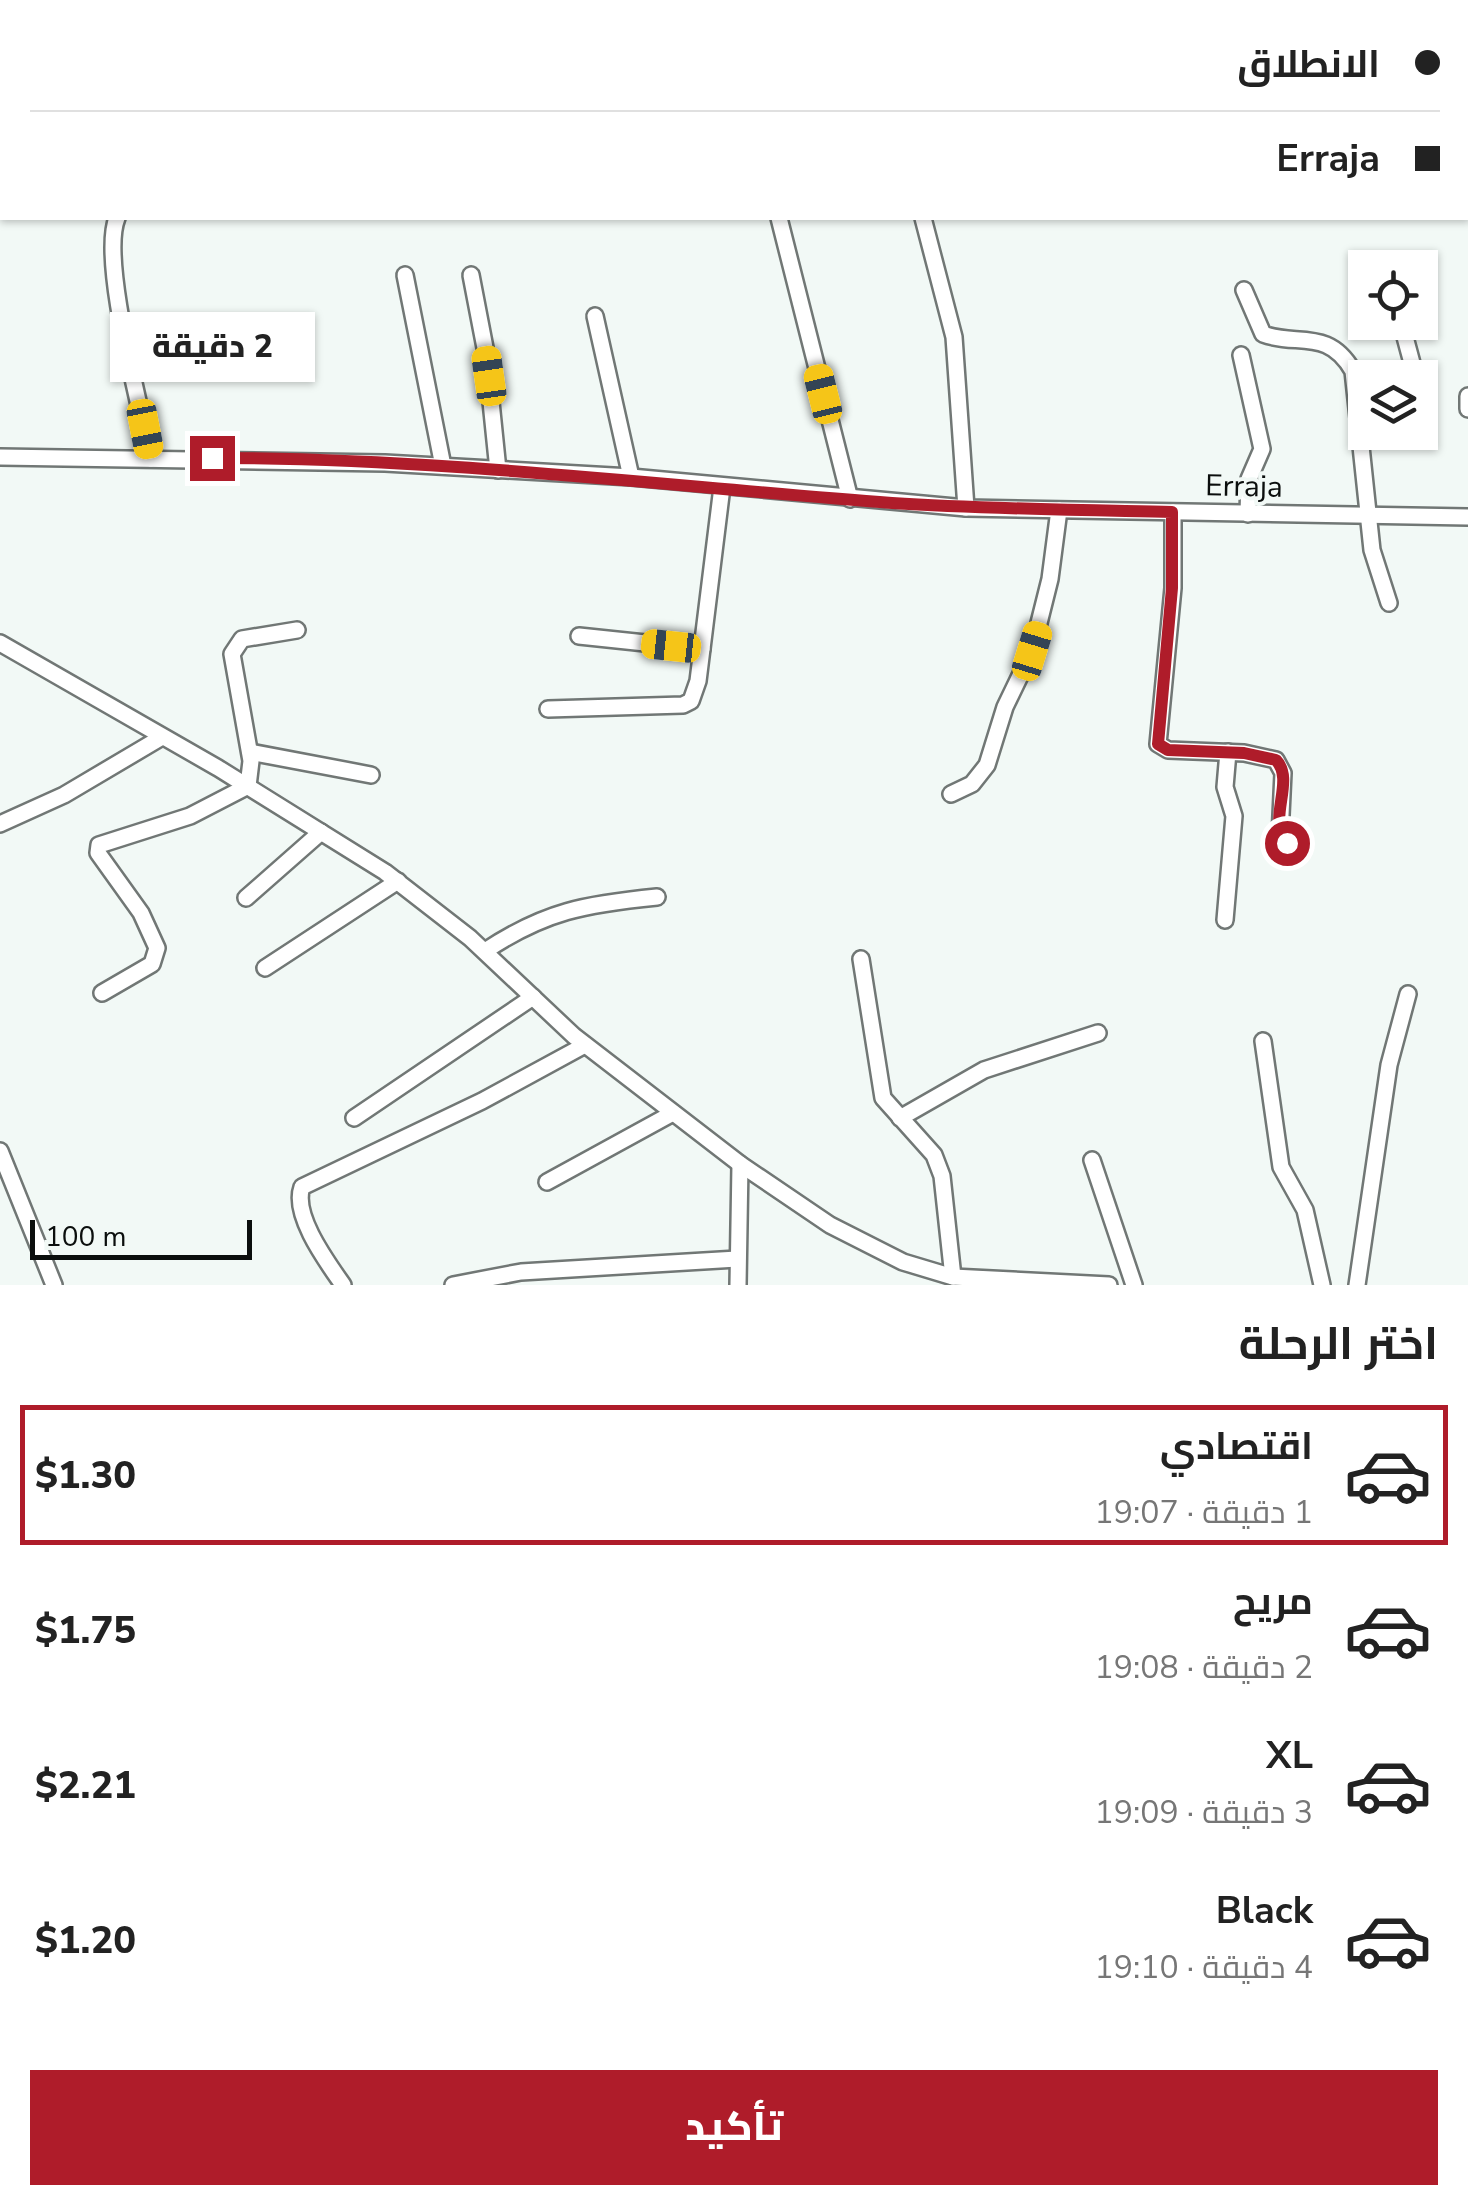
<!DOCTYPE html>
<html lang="ar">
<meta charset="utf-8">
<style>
:root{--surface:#fff;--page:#f2f2f2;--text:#222;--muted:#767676;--line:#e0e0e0;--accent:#af1c2a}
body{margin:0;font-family:"Nunito Sans",Cairo,sans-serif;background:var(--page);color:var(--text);direction:rtl;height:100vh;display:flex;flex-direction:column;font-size:38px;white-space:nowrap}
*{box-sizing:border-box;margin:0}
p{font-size:32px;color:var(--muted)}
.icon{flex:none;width:55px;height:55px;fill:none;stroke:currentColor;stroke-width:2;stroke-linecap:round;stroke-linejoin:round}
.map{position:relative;height:1285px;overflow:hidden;direction:ltr}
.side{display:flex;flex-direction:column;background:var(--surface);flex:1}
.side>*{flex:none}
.top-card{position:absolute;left:0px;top:0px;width:1470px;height:220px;box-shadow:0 2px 8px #0004;direction:rtl;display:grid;align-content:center;height:220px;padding:0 30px;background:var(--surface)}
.controls{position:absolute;left:1348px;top:250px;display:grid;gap:20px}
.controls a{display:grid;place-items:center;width:90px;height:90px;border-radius:0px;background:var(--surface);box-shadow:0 2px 8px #0004;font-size:50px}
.scale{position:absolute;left:30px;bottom:25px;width:222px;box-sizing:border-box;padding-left:10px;border:5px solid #0b0e0d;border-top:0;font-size:28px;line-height:35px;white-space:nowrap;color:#0b0e0d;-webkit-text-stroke:8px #f2f9f6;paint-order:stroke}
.end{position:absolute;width:45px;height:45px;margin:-22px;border:12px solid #af1c2a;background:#fff;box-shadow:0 0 0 5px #fff}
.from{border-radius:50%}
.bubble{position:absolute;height:70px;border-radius:0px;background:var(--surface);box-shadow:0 2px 8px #0004;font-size:32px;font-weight:800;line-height:70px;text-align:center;direction:rtl}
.car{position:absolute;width:30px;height:60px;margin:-30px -15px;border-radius:12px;box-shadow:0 0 8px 2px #0007;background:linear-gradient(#f5c518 24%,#345 0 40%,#f5c518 0 76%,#345 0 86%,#f5c518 0)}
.top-card b{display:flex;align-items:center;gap:35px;height:95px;font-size:38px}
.top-card b+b{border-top:2px solid var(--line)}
.top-card i{width:25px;height:25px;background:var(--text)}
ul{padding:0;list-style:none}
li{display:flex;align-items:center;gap:30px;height:140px;margin:0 20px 15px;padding:0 10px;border:5px solid transparent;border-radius:0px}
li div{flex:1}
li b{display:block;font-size:38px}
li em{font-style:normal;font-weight:800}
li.current{border-color:var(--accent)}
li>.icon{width:90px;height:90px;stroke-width:1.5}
h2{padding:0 30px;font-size:45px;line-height:120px}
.button{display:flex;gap:20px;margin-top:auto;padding:20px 30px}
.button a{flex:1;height:115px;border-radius:0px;background:var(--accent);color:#fff;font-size:40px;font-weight:800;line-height:115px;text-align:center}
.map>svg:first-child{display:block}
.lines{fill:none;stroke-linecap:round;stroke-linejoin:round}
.minor-casing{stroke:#717775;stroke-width:20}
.minor{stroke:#fff;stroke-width:15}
.route{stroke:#af1c2a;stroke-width:12}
.labels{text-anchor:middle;stroke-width:8;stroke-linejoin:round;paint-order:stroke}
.street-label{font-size:30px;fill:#0b0e0d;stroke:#f2f9f6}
</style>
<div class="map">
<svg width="1468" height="1285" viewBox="0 0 1468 1285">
<rect width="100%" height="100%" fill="#f2f9f6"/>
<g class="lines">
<defs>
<g id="minor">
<polyline points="399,0 399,2"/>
<polyline points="1257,0 1258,2"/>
<polyline points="1383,2 1387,0"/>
<polyline points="0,93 2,93"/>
<polyline points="1468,138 1468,137"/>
<path d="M117 218C100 260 141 408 151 459"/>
<polyline points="779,218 850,499"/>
<polyline points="923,218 954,337 966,508"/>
<polyline points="405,275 443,466"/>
<polyline points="471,275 486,353 498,470"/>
<path d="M1244 290 1263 334C1296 347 1328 327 1353 371L1372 550 1389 603"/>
<polyline points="595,316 631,477"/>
<polyline points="1401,322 1416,378"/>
<polyline points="1241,355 1262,449 1249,479 1248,514"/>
<polyline points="1420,393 1420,407"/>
<polyline points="1468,396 1468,409"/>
<polyline points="0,457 385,463 631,477 966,508 1468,517"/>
<polyline points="1173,512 1173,588 1158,744 1168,750 1244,753 1276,760 1283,773 1280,836 1300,852"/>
<polyline points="579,636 702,649"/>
<polyline points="0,643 218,768 385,872 470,938 574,1036 740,1164 830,1225 903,1262 953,1277 1109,1285"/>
<polyline points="548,709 683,705 691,701 698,681 722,487"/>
<polyline points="250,752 371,775"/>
<polyline points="951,794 972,784 987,765 1005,707 1032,651 1050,579 1059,510"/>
<polyline points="0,824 64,795 162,737"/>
<polyline points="246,898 321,832"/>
<polyline points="1225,920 1234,816 1225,787 1228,752"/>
<path d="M485 951C545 911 586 904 657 897"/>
<polyline points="861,959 883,1098 934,1155 942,1176 953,1277"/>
<polyline points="265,968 398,881"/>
<polyline points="102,993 152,964 157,948 141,913 98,853 99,845 190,816 248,786 251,761 232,654 242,639 297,630"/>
<polyline points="1263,1041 1281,1167 1305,1210 1322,1285"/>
<polyline points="354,1118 533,997"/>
<polyline points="900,1118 984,1070 1098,1033"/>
<polyline points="0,1151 54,1285"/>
<polyline points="1092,1160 1134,1285"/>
<polyline points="547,1182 673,1113"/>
<path d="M343 1285C327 1262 292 1215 302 1187L482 1101 585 1045"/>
<polyline points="453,1285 521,1272 737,1259"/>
<polyline points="738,1285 740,1164"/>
<polyline points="1357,1285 1389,1065 1408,994"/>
</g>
</defs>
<use href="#minor" class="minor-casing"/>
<use href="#minor" class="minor"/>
</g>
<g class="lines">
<path class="route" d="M212 458C440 458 666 486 892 503 986 509 1079 510 1172 512V588L1158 744 1168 750 1244 753 1276 760C1296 781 1266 820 1287 843"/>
</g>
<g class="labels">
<g class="street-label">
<text transform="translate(1244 486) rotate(1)" y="10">Erraja</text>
</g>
</g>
</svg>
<div class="controls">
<a><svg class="icon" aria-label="locate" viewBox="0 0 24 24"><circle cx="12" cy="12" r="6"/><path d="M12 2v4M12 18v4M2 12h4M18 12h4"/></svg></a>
<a><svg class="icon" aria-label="layers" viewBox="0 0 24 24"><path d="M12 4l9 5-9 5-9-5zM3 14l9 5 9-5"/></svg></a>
</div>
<div class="scale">100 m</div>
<i class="end from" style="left:1287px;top:843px"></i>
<i class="end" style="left:212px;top:458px"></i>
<div class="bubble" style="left:110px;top:312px;width:205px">2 دقيقة</div>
<i class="car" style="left:489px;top:376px;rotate:352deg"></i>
<i class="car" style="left:823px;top:394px;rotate:346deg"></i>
<i class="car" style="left:145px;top:429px;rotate:169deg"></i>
<i class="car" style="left:671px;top:646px;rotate:276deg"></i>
<i class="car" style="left:1032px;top:651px;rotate:17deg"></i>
<div class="top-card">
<b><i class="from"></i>الانطلاق</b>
<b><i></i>Erraja</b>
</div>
</div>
<section class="side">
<h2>اختر الرحلة</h2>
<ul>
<li class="current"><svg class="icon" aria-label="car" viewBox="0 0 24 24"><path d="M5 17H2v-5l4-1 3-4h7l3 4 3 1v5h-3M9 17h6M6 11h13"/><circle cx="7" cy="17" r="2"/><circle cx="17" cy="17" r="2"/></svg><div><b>اقتصادي</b><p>1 دقيقة · 19:07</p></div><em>$1.30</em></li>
<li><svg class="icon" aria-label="car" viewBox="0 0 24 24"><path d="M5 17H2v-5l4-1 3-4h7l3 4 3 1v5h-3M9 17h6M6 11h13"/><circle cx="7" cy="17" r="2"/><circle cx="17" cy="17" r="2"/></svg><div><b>مريح</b><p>2 دقيقة · 19:08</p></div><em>$1.75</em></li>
<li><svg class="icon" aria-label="car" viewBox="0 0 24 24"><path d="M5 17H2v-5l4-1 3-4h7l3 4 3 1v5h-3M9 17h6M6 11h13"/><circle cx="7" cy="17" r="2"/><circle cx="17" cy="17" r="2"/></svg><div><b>XL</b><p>3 دقيقة · 19:09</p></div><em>$2.21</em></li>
<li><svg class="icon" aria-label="car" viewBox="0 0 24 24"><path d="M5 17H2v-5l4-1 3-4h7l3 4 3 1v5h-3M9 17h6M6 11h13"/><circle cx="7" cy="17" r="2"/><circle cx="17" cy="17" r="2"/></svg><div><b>Black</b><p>4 دقيقة · 19:10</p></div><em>$1.20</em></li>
</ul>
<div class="button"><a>تأكيد</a></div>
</section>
